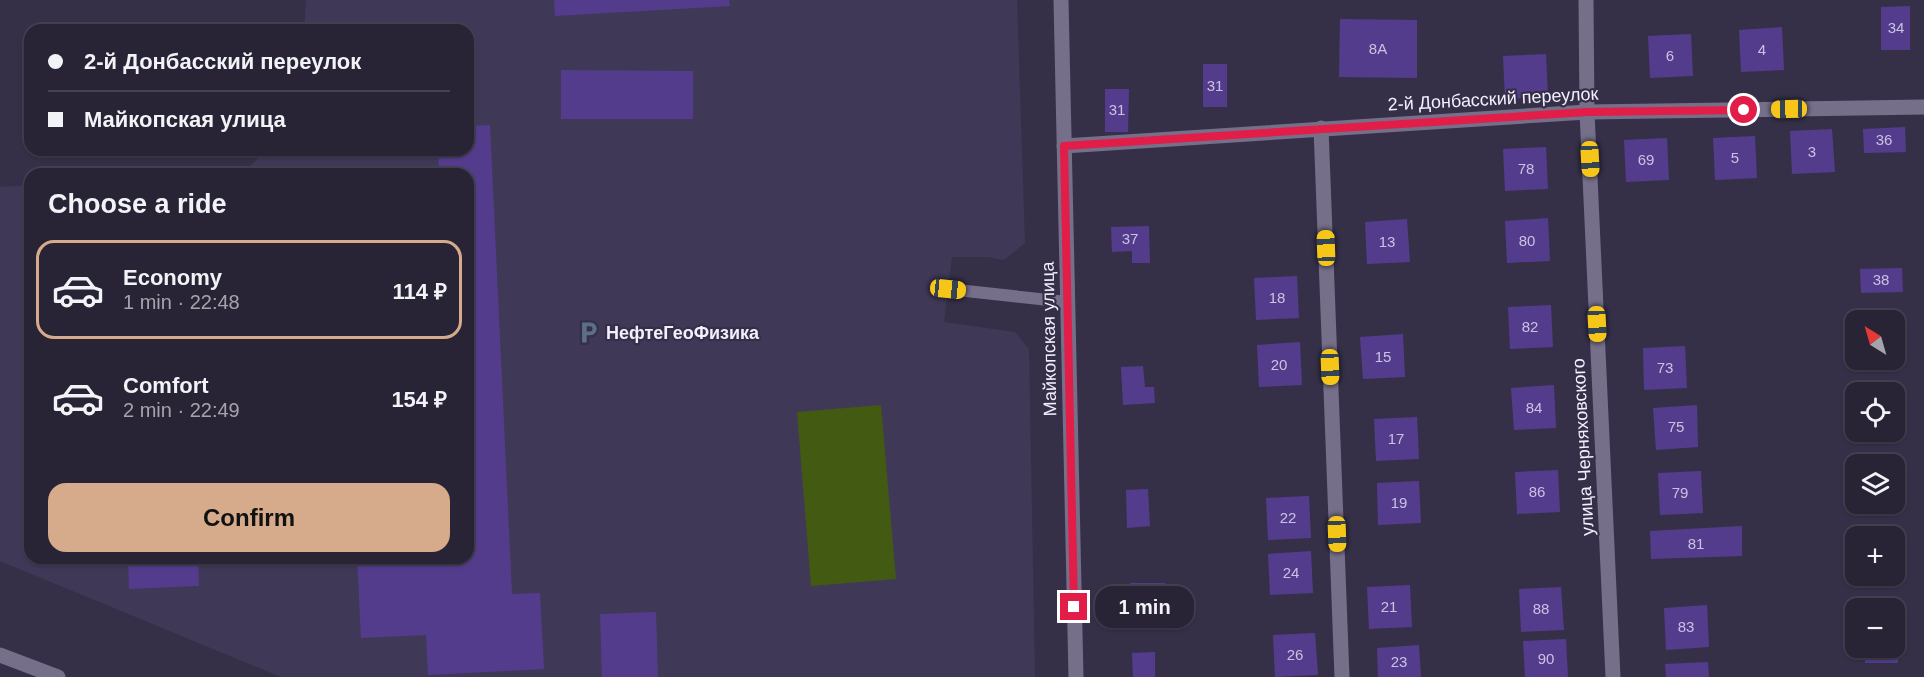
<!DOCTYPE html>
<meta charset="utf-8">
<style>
:root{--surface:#282436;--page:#343042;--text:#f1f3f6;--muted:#a5a4ad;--line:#444151;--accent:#d6ab8b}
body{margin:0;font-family:Helvetica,sans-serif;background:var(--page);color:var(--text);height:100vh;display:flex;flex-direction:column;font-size:22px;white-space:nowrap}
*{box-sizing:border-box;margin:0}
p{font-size:20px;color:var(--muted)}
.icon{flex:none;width:33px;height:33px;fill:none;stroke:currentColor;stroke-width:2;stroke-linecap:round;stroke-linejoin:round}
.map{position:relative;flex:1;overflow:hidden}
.panel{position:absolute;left:24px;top:168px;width:450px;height:396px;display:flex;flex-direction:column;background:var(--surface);border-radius:18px;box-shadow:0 2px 4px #0004,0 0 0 2px var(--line)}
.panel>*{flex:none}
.banner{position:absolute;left:24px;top:24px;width:450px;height:132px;border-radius:18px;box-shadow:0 2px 4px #0004,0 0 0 2px var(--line);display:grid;align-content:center;height:132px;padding:0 24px;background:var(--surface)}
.needle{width:39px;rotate:323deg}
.buttons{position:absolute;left:1845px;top:310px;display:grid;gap:12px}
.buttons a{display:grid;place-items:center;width:60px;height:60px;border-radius:12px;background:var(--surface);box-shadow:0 2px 4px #0004,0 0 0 2px var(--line);font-size:30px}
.end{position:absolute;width:27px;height:27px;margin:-14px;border:8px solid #e11d48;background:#fff;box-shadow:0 0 0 3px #fff}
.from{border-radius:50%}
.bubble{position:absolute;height:42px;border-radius:18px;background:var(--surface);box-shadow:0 2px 4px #0004,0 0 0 2px var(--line);font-size:20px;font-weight:800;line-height:42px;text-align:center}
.car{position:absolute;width:18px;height:36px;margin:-18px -9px;border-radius:8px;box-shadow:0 0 4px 2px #0007;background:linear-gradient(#f5c518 24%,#345 0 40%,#f5c518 0 76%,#345 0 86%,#f5c518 0)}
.banner b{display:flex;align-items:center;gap:21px;height:57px;font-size:22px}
.banner b+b{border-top:2px solid var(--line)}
.banner i{width:15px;height:15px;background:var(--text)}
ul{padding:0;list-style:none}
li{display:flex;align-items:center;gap:18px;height:99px;margin:0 12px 9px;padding:0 12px;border:3px solid transparent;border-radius:18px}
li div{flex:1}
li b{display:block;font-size:22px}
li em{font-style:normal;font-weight:800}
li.selected{border-color:var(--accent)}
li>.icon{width:54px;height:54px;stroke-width:1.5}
h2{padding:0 24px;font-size:27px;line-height:72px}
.cta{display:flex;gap:12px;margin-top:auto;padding:12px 24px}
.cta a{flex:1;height:69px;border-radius:18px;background:var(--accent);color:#111;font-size:24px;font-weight:800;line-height:69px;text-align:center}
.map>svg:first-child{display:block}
.built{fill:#403857}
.green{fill:#425a11}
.building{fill:#543c8c}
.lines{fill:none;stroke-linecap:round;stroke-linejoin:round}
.service{stroke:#756f8a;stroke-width:12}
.minor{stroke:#756f8a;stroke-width:15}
.tertiary{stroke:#756f8a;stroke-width:15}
.route{stroke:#e11d48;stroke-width:8}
.labels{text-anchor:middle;stroke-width:4.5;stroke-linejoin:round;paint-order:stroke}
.number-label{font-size:15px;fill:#cac2e2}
.street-label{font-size:18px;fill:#f2effe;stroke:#353048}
.poi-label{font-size:18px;font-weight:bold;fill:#f2effe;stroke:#353048;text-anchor:start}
</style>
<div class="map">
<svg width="1924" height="677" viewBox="0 0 1924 677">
<rect width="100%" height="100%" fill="#353048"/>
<polygon class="built" points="306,0 1017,0 1025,243 1004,260 988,257 952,257 944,322 1015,332 1029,349 1035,677 281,677 0,561 0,187 30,185 30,558 468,558 468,174 173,174 249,168 265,150 468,150 468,30 304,30"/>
<polygon class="green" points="881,405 896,579 811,586 797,412"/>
<g class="building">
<polygon points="554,0 729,0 730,6 555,16"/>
<polygon points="1910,6 1910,50 1881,50 1881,7"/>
<polygon points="1340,19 1417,20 1417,78 1339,77"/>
<polygon points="1782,27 1784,70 1741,72 1739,30"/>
<polygon points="1691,34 1693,76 1650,78 1648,36"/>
<polygon points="1546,54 1548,97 1505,99 1503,56"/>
<rect x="1203" y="64" width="24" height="43"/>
<polygon points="561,70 693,71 693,119 561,119"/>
<polygon points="1105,89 1129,89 1128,132 1105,132"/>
<polygon points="490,125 512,594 540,593 544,669 428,675 426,635 361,638 357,558 468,558 468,174 439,174 438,150 468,150 468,126"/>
<polygon points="1905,127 1906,152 1864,153 1863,129"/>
<polygon points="1832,129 1835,172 1792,174 1790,131"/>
<polygon points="1755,136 1757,178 1715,180 1713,138"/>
<polygon points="1667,138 1669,180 1626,182 1624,140"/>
<polygon points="1546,147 1548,189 1505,191 1503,149"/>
<polygon points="1548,218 1550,261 1507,263 1505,221"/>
<polygon points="1407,219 1410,262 1367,264 1365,222"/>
<polygon points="1149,226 1150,263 1132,263 1132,251 1112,252 1111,227"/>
<polygon points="1902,268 1903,292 1861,293 1860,269"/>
<polygon points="1297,276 1299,318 1256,320 1254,278"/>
<polygon points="1551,305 1553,347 1510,349 1508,307"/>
<polygon points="1894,331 1903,331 1904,355 1894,355"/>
<polygon points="1403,334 1405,377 1363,379 1360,337"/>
<polygon points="1300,342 1302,385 1259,387 1257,345"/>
<polygon points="1685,346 1687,388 1644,390 1643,348"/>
<polygon points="1143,366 1145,387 1154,387 1155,403 1123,405 1121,367"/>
<polygon points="1554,385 1556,428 1514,430 1511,388"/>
<polygon points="1901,398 1902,423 1894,423 1894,399"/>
<polygon points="1697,405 1698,447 1656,450 1653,408"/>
<polygon points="1417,417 1419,459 1376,461 1374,419"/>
<polygon points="1900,458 1901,482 1894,482 1894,465 1857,465 1857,459"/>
<polygon points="1558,470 1560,512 1517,514 1515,472"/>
<polygon points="1701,471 1703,513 1660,515 1658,473"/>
<polygon points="1419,481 1421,523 1378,525 1377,483"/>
<polygon points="1148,489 1150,526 1127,528 1126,490"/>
<polygon points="1309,496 1311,538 1268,540 1266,498"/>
<polygon points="1742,526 1742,556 1651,559 1650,531"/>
<polygon points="1311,551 1313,593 1270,595 1268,554"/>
<polygon points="128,558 198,558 199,586 129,589"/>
<polygon points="1894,563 1897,563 1898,587 1855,588 1854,576 1894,576"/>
<polygon points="1130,583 1165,583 1165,608 1131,608"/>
<polygon points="1410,585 1412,627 1369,629 1367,587"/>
<polygon points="1561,587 1564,630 1521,632 1519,589"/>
<polygon points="1707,605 1709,647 1666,650 1664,608"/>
<polygon points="656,612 658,677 602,677 600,614"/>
<polygon points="1894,621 1898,621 1898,663 1865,663 1865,648 1894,648"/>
<polygon points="1315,633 1318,675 1275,677 1273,635"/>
<polygon points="1566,639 1568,677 1525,677 1523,641"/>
<polygon points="1419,645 1421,677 1378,677 1377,648"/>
<polygon points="1155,652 1155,677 1133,677 1132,653"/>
<polygon points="1708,662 1709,677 1666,677 1665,664"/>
</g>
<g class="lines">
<polyline class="service" points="948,289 1067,302"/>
<g class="minor">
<polyline points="1586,0 1587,112 1613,677"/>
<polyline points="1321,128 1342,677"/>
<polyline points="1064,146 1587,112 1924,107"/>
<polyline points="0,655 58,677"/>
</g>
<polyline class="tertiary" points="1061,0 1076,677"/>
</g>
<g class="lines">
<polyline class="route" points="1074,607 1064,146 1587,112 1744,110"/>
</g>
<defs>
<symbol id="parking-bare" viewBox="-9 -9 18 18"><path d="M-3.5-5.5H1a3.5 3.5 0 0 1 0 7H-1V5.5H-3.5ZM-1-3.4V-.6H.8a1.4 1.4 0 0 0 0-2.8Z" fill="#5c6f8a" stroke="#353048" stroke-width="2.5" paint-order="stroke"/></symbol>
</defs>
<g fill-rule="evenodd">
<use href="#parking-bare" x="572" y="316" width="33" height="33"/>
</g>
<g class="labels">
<g class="number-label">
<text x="1896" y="33">34</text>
<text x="1378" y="54">8А</text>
<text x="1762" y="55">4</text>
<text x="1670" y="61">6</text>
<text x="1215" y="91">31</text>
<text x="1117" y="115">31</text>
<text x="1884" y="145">36</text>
<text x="1812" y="157">3</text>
<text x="1735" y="163">5</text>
<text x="1646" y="165">69</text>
<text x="1526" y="174">78</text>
<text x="1130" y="244">37</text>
<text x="1527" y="246">80</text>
<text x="1387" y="247">13</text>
<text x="1881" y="285">38</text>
<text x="1277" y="303">18</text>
<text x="1530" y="332">82</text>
<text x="1383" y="362">15</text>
<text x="1279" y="370">20</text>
<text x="1665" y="373">73</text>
<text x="1534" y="413">84</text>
<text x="1676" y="432">75</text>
<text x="1396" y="444">17</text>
<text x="1537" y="497">86</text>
<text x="1680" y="498">79</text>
<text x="1399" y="508">19</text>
<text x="1288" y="523">22</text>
<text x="1696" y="549">81</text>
<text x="1291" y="578">24</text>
<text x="1389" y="612">21</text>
<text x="1541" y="614">88</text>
<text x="1686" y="632">83</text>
<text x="1295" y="660">26</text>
<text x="1546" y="664">90</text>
<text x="1399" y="667">23</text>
</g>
<g class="street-label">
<text transform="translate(1493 99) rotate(-3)" y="6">2-й Донбасский переулок</text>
<text transform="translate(1049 339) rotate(-91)" y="6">Майкопская улица</text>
<text transform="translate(1583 447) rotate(-93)" y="6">улица Черняховского</text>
</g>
<g class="poi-label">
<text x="606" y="339">НефтеГеоФизика</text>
</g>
</g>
</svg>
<div class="buttons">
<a><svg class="needle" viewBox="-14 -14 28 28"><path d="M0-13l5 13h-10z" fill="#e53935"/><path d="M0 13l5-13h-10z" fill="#a5a4ad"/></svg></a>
<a><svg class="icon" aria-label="locate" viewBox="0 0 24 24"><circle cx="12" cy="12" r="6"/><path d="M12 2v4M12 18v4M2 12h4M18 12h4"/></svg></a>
<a><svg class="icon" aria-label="layers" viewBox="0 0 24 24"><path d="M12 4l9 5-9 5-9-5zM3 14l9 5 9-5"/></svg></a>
<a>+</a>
<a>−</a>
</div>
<i class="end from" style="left:1744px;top:110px"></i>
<i class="end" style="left:1074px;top:607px"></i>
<div class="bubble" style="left:1095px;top:586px;width:99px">1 min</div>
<i class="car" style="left:1789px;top:109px;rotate:269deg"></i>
<i class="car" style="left:1590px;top:159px;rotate:177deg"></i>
<i class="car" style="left:1326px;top:248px;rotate:358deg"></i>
<i class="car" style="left:948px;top:289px;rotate:96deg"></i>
<i class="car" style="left:1597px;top:324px;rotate:177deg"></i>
<i class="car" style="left:1330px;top:367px;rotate:178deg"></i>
<i class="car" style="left:1337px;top:534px;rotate:178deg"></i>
<div class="banner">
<b><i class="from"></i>2-й Донбасский переулок</b>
<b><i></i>Майкопская улица</b>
</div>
<section class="panel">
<h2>Choose a ride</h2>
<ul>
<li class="selected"><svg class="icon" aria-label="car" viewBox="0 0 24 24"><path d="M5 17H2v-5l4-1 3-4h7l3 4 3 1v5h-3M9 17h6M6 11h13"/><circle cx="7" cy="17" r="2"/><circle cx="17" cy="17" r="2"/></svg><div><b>Economy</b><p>1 min · 22:48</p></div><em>114 ₽</em></li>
<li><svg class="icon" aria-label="car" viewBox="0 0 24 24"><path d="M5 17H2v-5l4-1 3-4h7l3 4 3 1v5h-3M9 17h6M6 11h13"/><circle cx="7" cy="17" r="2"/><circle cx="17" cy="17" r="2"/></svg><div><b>Comfort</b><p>2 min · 22:49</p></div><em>154 ₽</em></li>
</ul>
<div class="cta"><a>Confirm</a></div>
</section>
</div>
